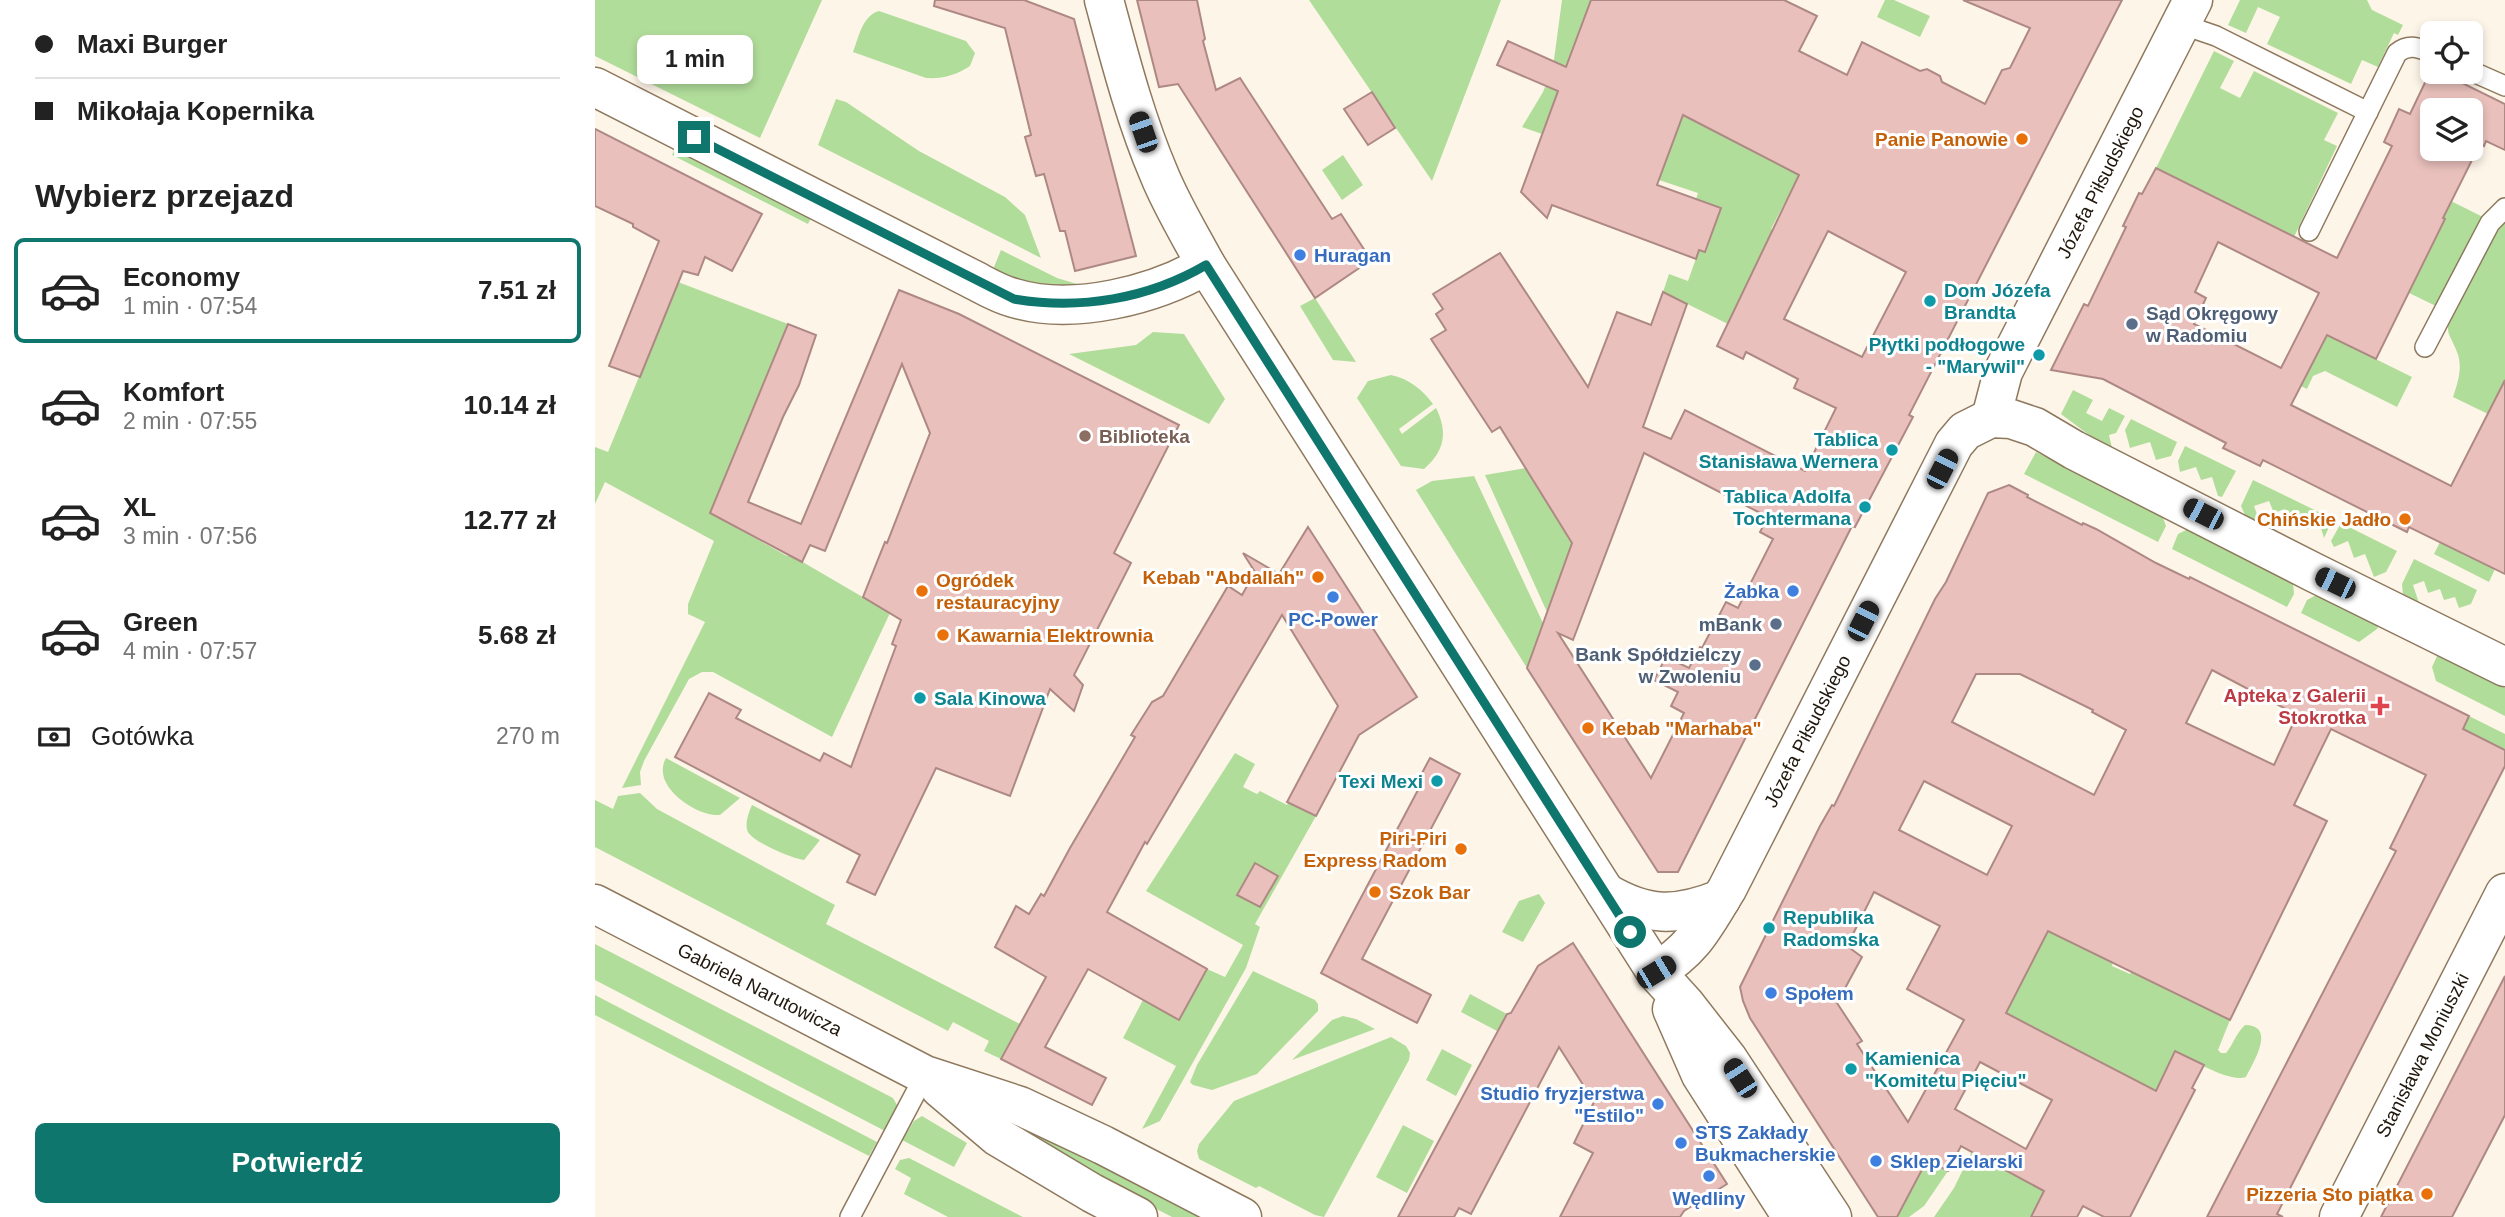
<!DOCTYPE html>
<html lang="pl">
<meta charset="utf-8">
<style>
:root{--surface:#fff;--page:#f6f6f6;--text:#222;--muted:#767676;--line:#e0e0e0;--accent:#0f766e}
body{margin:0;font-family:Arial,sans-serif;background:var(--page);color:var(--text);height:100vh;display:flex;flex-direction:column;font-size:26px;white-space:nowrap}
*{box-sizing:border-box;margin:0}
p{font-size:23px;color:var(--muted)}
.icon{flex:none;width:38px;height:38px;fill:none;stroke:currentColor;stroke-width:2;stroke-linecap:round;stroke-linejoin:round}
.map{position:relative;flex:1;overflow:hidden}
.sheet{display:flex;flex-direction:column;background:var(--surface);width:595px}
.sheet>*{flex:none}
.guide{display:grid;align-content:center;height:154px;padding:0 35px;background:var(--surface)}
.fabs{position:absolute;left:1825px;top:21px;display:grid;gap:14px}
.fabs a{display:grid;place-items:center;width:63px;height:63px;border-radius:10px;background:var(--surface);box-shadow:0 4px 10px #0003;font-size:35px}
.end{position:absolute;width:32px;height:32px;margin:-16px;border:9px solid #0f766e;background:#fff;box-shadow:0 0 0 4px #fff}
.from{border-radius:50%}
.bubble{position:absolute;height:49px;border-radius:10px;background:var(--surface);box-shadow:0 4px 10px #0003;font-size:23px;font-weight:700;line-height:49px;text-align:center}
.car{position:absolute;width:21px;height:42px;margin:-21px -10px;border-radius:9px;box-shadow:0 0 5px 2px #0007;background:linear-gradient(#222 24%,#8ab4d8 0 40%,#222 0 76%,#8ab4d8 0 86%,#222 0)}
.guide b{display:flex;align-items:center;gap:24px;height:66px;font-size:26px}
.guide b+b{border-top:2px solid var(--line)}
.guide i{width:18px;height:18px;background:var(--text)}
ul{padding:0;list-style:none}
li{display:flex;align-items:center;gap:21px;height:105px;margin:0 14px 10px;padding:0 21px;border:4px solid transparent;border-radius:10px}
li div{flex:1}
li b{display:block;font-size:26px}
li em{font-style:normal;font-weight:700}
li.active{border-color:var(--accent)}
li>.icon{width:63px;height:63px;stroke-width:1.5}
h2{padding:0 35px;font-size:32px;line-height:84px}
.pay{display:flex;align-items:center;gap:18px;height:77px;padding:0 35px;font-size:26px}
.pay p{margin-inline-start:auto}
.primary-button{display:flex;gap:14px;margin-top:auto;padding:14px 35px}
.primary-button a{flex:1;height:80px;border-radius:10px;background:var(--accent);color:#fff;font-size:28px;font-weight:700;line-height:80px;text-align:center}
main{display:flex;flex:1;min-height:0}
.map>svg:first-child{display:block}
.green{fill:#b1dd9b}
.building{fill:#e9c0bc;stroke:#ae8984;stroke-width:2;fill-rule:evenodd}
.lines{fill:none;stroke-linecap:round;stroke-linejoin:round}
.lane-casing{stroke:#8e795e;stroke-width:22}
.street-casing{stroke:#8e795e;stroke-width:41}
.secondary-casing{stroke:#8e795e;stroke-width:41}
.lane{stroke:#fff;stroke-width:19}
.street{stroke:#fff;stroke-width:38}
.secondary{stroke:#fff;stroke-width:38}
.route{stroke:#0f766e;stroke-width:9}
.food-dot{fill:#e8710a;stroke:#fff;stroke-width:2.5}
.shop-dot{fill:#3f7fe0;stroke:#fff;stroke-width:2.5}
.culture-dot{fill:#0f9aa8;stroke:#fff;stroke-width:2.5}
.service-dot{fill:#5c6f8a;stroke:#fff;stroke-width:2.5}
.education-dot{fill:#8d6e63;stroke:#fff;stroke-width:2.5}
.health-dot{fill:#e0444e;stroke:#fff;stroke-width:2.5}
.labels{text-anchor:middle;stroke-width:6;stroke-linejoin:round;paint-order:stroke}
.food-label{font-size:19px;font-weight:bold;fill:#c56008;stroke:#fff;text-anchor:end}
.street-label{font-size:19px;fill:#1f170c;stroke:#fff}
.shop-label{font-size:19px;font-weight:bold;fill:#366cbe;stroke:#fff;text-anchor:start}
.culture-label{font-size:19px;font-weight:bold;fill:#0d838f;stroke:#fff;text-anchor:start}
.service-label{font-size:19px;font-weight:bold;fill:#4e5e75;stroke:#fff;text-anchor:end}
.education-label{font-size:19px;font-weight:bold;fill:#785e54;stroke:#fff;text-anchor:start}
.health-label{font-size:19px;font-weight:bold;fill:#be3a42;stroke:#fff;text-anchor:end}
</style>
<main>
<section class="sheet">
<div class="guide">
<b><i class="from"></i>Maxi Burger</b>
<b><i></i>Mikołaja Kopernika</b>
</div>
<h2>Wybierz przejazd</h2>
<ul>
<li class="active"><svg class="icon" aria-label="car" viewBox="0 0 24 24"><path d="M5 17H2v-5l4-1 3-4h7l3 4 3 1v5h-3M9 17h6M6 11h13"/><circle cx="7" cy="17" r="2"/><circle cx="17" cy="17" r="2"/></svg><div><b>Economy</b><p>1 min · 07:54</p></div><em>7.51 zł</em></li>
<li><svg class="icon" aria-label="car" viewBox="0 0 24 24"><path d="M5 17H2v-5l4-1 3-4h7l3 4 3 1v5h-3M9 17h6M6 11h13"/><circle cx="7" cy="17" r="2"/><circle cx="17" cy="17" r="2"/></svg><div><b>Komfort</b><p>2 min · 07:55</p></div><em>10.14 zł</em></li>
<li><svg class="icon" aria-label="car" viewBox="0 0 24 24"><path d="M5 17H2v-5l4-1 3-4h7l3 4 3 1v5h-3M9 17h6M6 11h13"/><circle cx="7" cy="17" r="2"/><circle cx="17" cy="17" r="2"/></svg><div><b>XL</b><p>3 min · 07:56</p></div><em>12.77 zł</em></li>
<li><svg class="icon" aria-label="car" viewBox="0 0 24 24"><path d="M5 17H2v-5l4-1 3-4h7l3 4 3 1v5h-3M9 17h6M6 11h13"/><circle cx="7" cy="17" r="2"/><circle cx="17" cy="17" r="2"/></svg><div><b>Green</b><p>4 min · 07:57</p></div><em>5.68 zł</em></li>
</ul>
<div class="pay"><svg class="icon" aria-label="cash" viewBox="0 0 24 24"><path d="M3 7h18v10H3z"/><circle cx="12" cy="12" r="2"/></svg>Gotówka<p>270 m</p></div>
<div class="primary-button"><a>Potwierdź</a></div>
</section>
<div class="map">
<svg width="1910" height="1217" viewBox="0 0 1910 1217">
<rect width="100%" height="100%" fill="#fef5e9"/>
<g class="green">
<polygon points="0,0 227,0 165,138 0,56"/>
<polygon points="714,0 906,0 837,181"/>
<polygon points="967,0 996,0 947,134 927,127 948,92 958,67"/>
<polygon points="1130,0 1173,0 1125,134 1204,175 1176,229 1194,239 1133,324 1068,292 1074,274 1093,281 1104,250 1111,252 1126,209 1101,199 1103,193 1064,180"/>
<polygon points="1290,0 1299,0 1335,16 1325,37 1282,17"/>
<polygon points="1645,0 1772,0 1777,10 1808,25 1803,35 1799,33 1783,67 1767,60 1756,84 1672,44 1685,17 1663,7 1651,33 1633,25"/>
<path d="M284 11 371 41 380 53 375 66C362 75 347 79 331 78L258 52C264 37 267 16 284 11Z"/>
<polygon points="1619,51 1639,61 1625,88 1645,98 1659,71 1743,113 1729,140 1742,146 1699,237 1561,168"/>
<polygon points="241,99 251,102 324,151 410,197 430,215 446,258 223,145"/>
<polygon points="81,147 217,216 213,224 77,155"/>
<polygon points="748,155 768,185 747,200 727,170"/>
<polygon points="1856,201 1888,217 1843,307 1814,293 1850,220 1848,218"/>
<path d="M1910 217V380L1893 414 1858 397C1863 382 1868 367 1862 352 1855 333 1850 336 1855 314L1902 226Z"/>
<path d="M406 250 462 278 482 284 481 288C461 288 409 286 399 267Z"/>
<polygon points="83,282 193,324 115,513 192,556 194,554 295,613 237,737 118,672 107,672 94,679 49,761 45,772 46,785 27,788 110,622 93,614 93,604 119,541 10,482 0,504 0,447 13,452"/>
<polygon points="720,298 761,362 738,360 705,306"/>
<polygon points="558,332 589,334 630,399 614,424 474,354 541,345"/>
<polygon points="1732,335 1817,377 1802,407 1730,371 1718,376 1712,389 1706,386"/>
<path d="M796 375C814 379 827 389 838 404L804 429 807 434 841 408C853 432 850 451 829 469L806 466 762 398 773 381Z"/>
<polygon points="1478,390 1498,400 1491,413 1507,421 1514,408 1530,416 1521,433 1514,435 1517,448 1502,441 1466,414"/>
<polygon points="1536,419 1582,442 1576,456 1561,460 1555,442 1535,448 1530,430"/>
<polygon points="1590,446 1641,471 1627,497 1623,496 1617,477 1606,480 1601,467 1585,472 1583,461"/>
<polygon points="1441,452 1567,515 1571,526 1563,542 1429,474"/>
<polygon points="931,468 977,543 952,612 890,475"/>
<polygon points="879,476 948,623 932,668 821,490 837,481"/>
<polygon points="1658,480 1738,519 1729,538 1725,525 1712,529 1708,517 1694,522 1690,509 1679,513 1674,501 1659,506 1665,522 1650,515 1646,506"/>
<polygon points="1746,523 1802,551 1791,572 1779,577 1770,554 1759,558 1753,541 1739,547 1736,541"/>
<polygon points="1593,529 1698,582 1699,594 1692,607 1577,549 1583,534"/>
<polygon points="1845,542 1900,569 1894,582 1839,554"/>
<polygon points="1819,559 1882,590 1876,604 1864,608 1860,597 1849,600 1845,589 1833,593 1829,581 1818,585 1824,603 1808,595 1807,584"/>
<polygon points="1723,594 1784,625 1782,629 1764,642 1706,613 1712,600"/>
<polygon points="1843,654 1910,688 1910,716 1841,681 1837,667"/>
<polygon points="1874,716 1910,734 1910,750 1868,729"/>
<polygon points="640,753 660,764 648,787 662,794 665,791 692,805 701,788 697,804 721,816 660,924 665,927 651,968 565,1121 547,1129 581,1066 528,1038 548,1000 584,1019 612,969 630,977 648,945 551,891"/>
<path d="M71 758 145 798 125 815C102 817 55 786 71 758Z"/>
<polygon points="45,793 62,809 240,905 231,924 425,1024 406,1059 389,1051 394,1041 358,1022 353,1031 0,847 0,800 18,809 23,796"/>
<path d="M157 805 225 840 209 860C198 859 158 842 153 832 149 824 154 812 157 805Z"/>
<polygon points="944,894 950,903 928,942 907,932 924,901"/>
<path d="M1453 930 1518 962 1517 966 1535 974 1537 971 1635 1020 1623 1050 1626 1053H1631C1638 1045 1641 1033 1650 1025 1682 1025 1658 1063 1651 1077 1634 1083 1596 1059 1580 1051L1561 1091 1411 1013Z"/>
<polygon points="0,944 298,1098 302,1105 290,1131 0,980"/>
<polygon points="658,971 720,1000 723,1004 723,1011 662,1074 617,1090 598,1085 595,1082 602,1065"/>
<polygon points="875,994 912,1014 902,1031 866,1012"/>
<polygon points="0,995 282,1142 274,1156 0,1015"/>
<polygon points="748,1016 761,1019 780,1029 697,1060 737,1020"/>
<polygon points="796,1037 811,1046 815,1053 814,1060 729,1217 720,1215 664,1186 661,1188 604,1159 602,1151 604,1144 639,1101"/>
<polygon points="847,1049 877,1065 861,1096 831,1080"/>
<polygon points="327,1116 372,1143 359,1167 307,1140 319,1121"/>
<polygon points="808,1125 839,1141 812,1193 781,1177"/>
<polygon points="439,1131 442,1132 606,1217 577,1217 538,1197 438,1137 437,1133"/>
<polygon points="1377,1151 1449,1191 1436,1217 1339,1217 1359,1188"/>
<polygon points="314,1158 428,1217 353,1217 309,1194 316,1178 300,1169 305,1160"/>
<polygon points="1332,1160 1353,1171 1329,1206 1314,1217 1302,1217"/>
</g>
<g class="building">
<polygon points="340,0 429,0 479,19 541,256 480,271 470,231 465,231 449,174 441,176 430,137 436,135 410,28 339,6"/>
<polygon points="542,0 602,0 610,39 608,41 621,90 645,78 737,219 746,214 776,260 720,298 583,84 564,87"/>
<path d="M996 0H1189L1222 16 1204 51 1252 75 1267 42 1325 71 1332 69 1345 76 1347 82 1390 104 1407 70 1415 68 1435 28 1368 0H1527L1314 415 1318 417 1260 527 1257 526 1083 872H1063L932 668 977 543 905 427 897 432 836 339 851 330 841 314 848 309 838 294 905 253 993 387 1022 312 1056 325 1068 292 1092 304 1048 427 1076 439 1090 410 1210 471 1241 408 1199 388 1203 379 1151 352 1148 359 1122 346 1204 175 1088 115 1062 185 1126 208 1110 252 1104 250 1101 259 957 205 952 218 926 192 963 91 902 65 913 41 971 67ZM1233 231 1311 272 1267 357 1189 319ZM1049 453 1173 517 1165 532 1178 539 1143 608 1131 602 1107 648 1105 647 1094 668 1071 657 1059 680 1083 692 1076 706 1089 713 1056 778 963 633 978 640Z"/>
<path d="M1837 68 1838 72H1845L1910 104V150L1891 141 1889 146 1885 144 1848 218 1850 219 1781 359 1732 335 1696 405 1856 486 1910 380V574L1814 527 1812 532 1668 460 1665 466 1628 448 1631 443 1508 379 1456 370 1489 304 1493 306 1531 227 1528 226 1544 193 1547 194 1561 168 1742 258 1797 146 1789 142 1804 109 1815 114ZM1838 110H1876V149H1838ZM1623 242 1724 293 1686 368 1599 324 1611 298 1600 292Z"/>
<polygon points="777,92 800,128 773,145 749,109"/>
<polygon points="0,129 167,214 137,271 110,257 103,275 88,271 45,377 14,366 64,241 38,227 38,224 0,206"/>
<polygon points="304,290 364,314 584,425 519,553 536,563 479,675 488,685 479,711 455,689 415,796 341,768 280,895 252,882 265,855 80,757 114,693 146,710 141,718 225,761 229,753 256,767 301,646 297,644 306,620 268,597 290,542 292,543 335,433 307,364 230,551 215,545 207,562 115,513 193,324 221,335 204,385 188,417 153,502 206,524"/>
<path d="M1414 485 1433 495 1432 497 1487 525 1488 523 1501 529 1561 563 1594 579 1595 577 1874 716 1868 729 1910 750V766L1682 1214 1688 1217H1612L1801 851 1795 848 1831 775 1736 729 1699 805 1732 821 1635 1020 1453 931 1411 1013 1561 1091 1580 1051 1609 1065 1597 1088 1600 1090 1535 1217H1509L1488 1206 1482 1217H1436L1449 1191 1366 1146 1353 1171 1332 1160 1302 1217H1283L1155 1018 1148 1001 1145 987 1225 826 1237 805 1239 806 1340 599 1351 582 1393 493ZM1617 670 1702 715 1679 765 1591 723ZM1381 674H1425L1498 710 1497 712 1531 730 1499 795 1357 722ZM1329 781 1417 826 1392 875 1304 830ZM1279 892 1345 926 1312 989 1369 1020 1313 1122 1262 1044 1267 1041 1242 1003 1267 957 1252 946ZM1385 1062 1457 1100 1431 1149 1360 1109Z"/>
<polygon points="713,527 822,697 764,735 721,816 692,802 743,706 687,615 552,844 550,842 512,912 612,969 584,1020 493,969 450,1047 511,1078 497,1105 406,1059 451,977 400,947 421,906 434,914 446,894 449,896 475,848 540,737 536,735 557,702 568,696 633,586 647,595 660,572 648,553 684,574"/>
<polygon points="835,758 865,774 767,959 836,995 822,1023 726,973 823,790 819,788"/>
<polygon points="660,863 683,876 665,907 642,895"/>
<polygon points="978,943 1132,1184 1089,1211 1085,1217 965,1217 998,1153 979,1143 999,1102 964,1047 876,1214 864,1208 859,1217 803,1217 912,1014 916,1013 943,966"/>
<polygon points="1910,976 1910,1115 1857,1217 1786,1217"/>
</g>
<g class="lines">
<defs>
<g id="lane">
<polyline points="1586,24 1621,36 1773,112"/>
<polyline points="1876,71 1910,86"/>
<path d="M1714 231 1802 53C1814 43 1824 48 1838 53"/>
<polyline points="1830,347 1895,223 1910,208"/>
<polyline points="255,1217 330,1075"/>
</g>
<g id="street">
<path d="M0 87 375 278C389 285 403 294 419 298 478 316 560 295 611 265"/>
<polyline points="1396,418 1408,372 1598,0"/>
<path d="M1010 892C1052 917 1081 917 1126 899"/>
<path d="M1061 972C1100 948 1109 926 1132 889L1359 444 1370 431 1396 418 1416 419 1440 427 1479 450 1718 572 1910 667"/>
<polyline points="1744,1217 1910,893"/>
</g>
<g id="secondary">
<path d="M509 0C525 59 540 118 564 174 577 206 595 235 611 265L1061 972 1090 1004 1133 1059 1237 1217"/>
<polyline points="0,904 330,1075 425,1106 508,1145 647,1217"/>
<polyline points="1077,1009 1106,1075 1197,1217"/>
<polyline points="345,1088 403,1137 497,1193 543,1217"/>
</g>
</defs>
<use href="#lane" class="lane-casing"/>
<use href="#street" class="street-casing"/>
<use href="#secondary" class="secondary-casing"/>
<use href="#lane" class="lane"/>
<use href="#street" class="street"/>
<use href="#secondary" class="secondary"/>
</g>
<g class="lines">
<path class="route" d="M99 137 419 299C485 310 553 299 611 265L1035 932"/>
</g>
<g class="food-dot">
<circle cx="1427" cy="139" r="7"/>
<circle cx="1810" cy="519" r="7"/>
<circle cx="723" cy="577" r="7"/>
<circle cx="327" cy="591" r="7"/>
<circle cx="348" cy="635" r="7"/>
<circle cx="993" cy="728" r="7"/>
<circle cx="866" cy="849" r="7"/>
<circle cx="780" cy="892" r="7"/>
<circle cx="1832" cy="1194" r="7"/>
</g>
<g class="shop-dot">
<circle cx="705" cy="255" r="7"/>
<circle cx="1198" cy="591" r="7"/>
<circle cx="738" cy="597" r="7"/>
<circle cx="1176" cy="993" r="7"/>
<circle cx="1063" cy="1104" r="7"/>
<circle cx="1086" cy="1143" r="7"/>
<circle cx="1281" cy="1161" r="7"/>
<circle cx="1114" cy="1176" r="7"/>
</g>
<g class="culture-dot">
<circle cx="1335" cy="301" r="7"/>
<circle cx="1444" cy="355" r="7"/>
<circle cx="1297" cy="450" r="7"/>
<circle cx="1270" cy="507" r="7"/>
<circle cx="325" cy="698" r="7"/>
<circle cx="842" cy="781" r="7"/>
<circle cx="1174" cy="928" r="7"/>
<circle cx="1256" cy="1069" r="7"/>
</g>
<g class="service-dot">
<circle cx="1537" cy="324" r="7"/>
<circle cx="1181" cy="624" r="7"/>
<circle cx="1160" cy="665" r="7"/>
</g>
<circle class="education-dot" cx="490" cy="436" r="7"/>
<path class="health-dot" d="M1781.5 695.5h7v7h7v7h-7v7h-7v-7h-7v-7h7z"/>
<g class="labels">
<g class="food-label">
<text x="1413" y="146">Panie Panowie</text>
<text x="1796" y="526">Chińskie Jadło</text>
<text x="709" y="584">Kebab "Abdallah"</text>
<text x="341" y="587" text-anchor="start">Ogródek<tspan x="341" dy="22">restauracyjny</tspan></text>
<text x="362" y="642" text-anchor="start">Kawarnia Elektrownia</text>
<text x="1007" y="735" text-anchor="start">Kebab "Marhaba"</text>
<text x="852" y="845">Piri-Piri<tspan x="852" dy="22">Express Radom</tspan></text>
<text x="794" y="899" text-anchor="start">Szok Bar</text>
<text x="1818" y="1201">Pizzeria Sto piątka</text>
</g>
<g class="street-label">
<text transform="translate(1505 182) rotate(-63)" y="7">Józefa Piłsudskiego</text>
<text transform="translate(1212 731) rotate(-63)" y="7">Józefa Piłsudskiego</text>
<text transform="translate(165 989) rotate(27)" y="7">Gabriela Narutowicza</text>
<text transform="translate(1827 1055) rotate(-63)" y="7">Stanisława Moniuszki</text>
</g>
<g class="shop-label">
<text x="719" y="262">Huragan</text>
<text x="1184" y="598" text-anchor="end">Żabka</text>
<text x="738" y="626" text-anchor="middle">PC-Power</text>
<text x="1190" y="1000">Społem</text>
<text x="1049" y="1100" text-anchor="end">Studio fryzjerstwa<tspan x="1049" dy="22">"Estilo"</tspan></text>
<text x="1100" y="1139">STS Zakłady<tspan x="1100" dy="22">Bukmacherskie</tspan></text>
<text x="1295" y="1168">Sklep Zielarski</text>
<text x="1114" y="1205" text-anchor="middle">Wędliny</text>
</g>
<g class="culture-label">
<text x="1349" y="297">Dom Józefa<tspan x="1349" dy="22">Brandta</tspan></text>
<text x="1430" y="351" text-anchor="end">Płytki podłogowe<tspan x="1430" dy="22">- "Marywil"</tspan></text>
<text x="1283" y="446" text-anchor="end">Tablica<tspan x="1283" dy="22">Stanisława Wernera</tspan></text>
<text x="1256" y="503" text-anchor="end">Tablica Adolfa<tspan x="1256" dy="22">Tochtermana</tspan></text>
<text x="339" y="705">Sala Kinowa</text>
<text x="828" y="788" text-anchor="end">Texi Mexi</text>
<text x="1188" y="924">Republika<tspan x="1188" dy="22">Radomska</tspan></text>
<text x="1270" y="1065">Kamienica<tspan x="1270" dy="22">"Komitetu Pięciu"</tspan></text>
</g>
<g class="service-label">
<text x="1551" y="320" text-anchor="start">Sąd Okręgowy<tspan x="1551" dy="22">w Radomiu</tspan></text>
<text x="1167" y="631">mBank</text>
<text x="1146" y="661">Bank Spółdzielczy<tspan x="1146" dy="22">w Zwoleniu</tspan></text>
</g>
<g class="education-label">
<text x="504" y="443">Biblioteka</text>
</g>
<g class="health-label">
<text x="1771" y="702">Apteka z Galerii<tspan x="1771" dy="22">Stokrotka</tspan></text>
</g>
</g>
</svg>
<div class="fabs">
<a><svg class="icon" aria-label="locate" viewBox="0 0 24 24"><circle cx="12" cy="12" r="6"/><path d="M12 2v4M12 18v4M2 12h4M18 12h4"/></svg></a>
<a><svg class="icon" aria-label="layers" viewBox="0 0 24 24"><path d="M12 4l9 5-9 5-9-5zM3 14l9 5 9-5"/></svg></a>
</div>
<i class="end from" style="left:1035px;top:932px"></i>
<i class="end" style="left:99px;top:137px"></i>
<div class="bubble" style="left:42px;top:35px;width:116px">1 min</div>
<i class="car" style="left:548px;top:132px;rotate:341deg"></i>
<i class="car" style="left:1347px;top:469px;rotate:27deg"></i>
<i class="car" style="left:1608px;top:514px;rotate:297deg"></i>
<i class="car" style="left:1740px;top:583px;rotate:296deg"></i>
<i class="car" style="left:1268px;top:621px;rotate:27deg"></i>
<i class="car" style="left:1061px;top:972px;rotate:59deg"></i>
<i class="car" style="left:1145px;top:1078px;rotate:327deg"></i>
</div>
</main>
